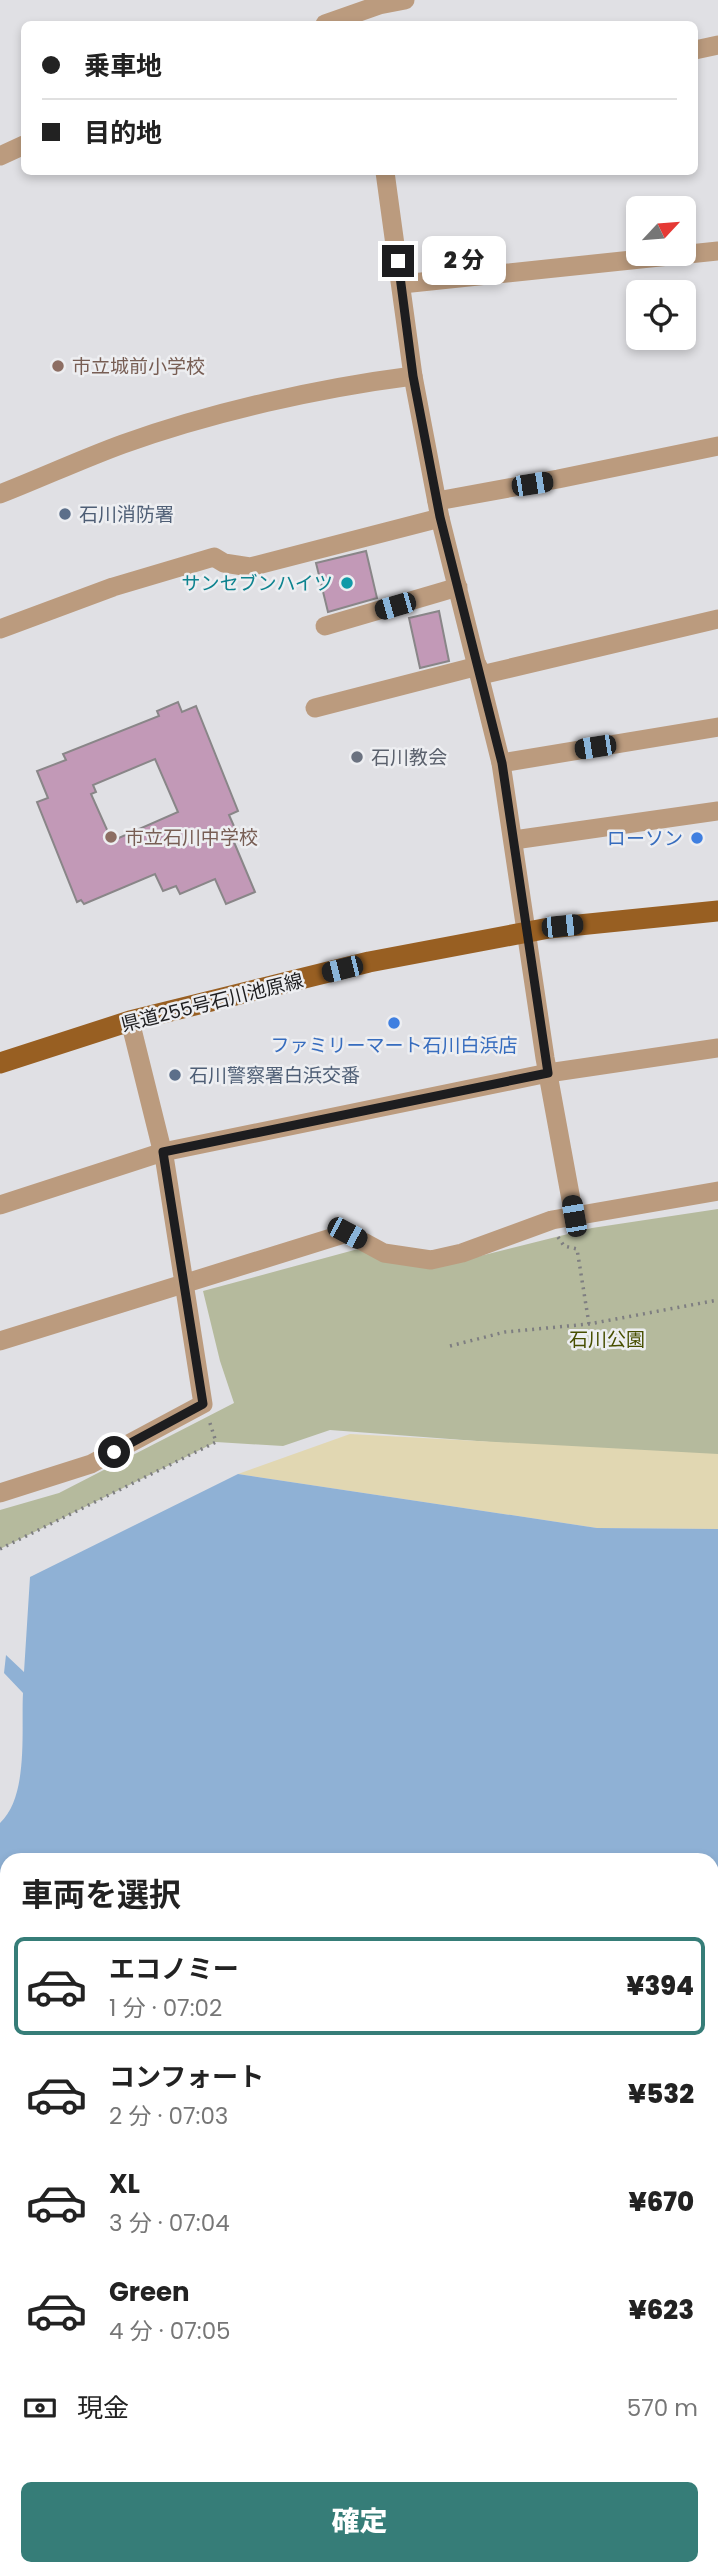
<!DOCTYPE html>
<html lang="ja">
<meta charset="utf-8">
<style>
:root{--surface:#fff;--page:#f6f6f6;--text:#222;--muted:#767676;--line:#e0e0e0;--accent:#367d78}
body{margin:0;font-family:Poppins,"Noto Sans JP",sans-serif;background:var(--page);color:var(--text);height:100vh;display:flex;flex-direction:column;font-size:26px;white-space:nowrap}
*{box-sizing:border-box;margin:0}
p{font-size:23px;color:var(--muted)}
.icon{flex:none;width:38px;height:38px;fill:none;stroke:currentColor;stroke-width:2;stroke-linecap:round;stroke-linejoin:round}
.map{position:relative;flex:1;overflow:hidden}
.side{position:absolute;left:0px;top:1853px;width:719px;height:723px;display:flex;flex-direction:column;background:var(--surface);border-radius:21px 21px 0 0;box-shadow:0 4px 10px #0003}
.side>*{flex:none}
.guide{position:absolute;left:21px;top:21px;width:677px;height:154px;border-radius:10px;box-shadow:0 4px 10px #0003;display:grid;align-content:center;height:154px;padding:0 21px;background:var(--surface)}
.needle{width:46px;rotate:64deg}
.controls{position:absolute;left:626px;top:196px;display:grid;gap:14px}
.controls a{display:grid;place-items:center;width:70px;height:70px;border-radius:10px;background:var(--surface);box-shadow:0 4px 10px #0003;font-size:35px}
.end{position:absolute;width:32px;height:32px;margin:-16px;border:9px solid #1d1d1f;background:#fff;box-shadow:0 0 0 4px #fff}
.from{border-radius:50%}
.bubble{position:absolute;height:49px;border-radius:10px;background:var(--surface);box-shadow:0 4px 10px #0003;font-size:23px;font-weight:800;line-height:49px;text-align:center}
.car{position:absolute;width:21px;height:42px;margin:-21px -10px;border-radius:9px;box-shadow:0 0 5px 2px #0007;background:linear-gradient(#222 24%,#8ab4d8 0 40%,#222 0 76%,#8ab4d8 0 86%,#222 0)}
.guide b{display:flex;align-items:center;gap:24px;height:66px;font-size:26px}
.guide b+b{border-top:2px solid var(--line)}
.guide i{width:18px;height:18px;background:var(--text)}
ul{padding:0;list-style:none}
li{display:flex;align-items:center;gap:21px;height:98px;margin:0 14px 10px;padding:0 7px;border:4px solid transparent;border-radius:10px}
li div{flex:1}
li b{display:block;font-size:26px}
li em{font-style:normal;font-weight:800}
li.on{border-color:var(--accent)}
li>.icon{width:63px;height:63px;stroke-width:1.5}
h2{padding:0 21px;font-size:32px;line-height:84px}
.pay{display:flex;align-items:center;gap:18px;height:77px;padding:0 21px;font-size:26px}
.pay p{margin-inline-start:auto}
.button{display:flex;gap:14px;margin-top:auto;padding:14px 21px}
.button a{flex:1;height:80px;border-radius:10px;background:var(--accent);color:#fff;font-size:28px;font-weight:800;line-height:80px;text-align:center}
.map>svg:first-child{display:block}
.green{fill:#b5ba9d}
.sand{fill:#e1d7b2}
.water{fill:#8fb1d5;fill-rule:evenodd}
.building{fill:#c299b7;stroke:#898688;stroke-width:2;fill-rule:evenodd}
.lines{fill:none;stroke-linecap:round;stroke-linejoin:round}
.path{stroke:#7e7e81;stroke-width:3.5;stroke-dasharray:2 5;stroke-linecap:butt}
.minor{stroke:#bb9b7e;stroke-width:19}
.major{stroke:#985f22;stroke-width:21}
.route{stroke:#1d1d1f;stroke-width:9}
.education-dot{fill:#8d6e63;stroke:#edeef1;stroke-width:2.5}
.service-dot{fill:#5c6f8a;stroke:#edeef1;stroke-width:2.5}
.culture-dot{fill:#0f9aa8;stroke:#edeef1;stroke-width:2.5}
.worship-dot{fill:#6b7280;stroke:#edeef1;stroke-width:2.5}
.shop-dot{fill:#3f7fe0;stroke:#edeef1;stroke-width:2.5}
.labels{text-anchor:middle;stroke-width:5;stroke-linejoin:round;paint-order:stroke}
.education-label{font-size:19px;fill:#785e54;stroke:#edeef1;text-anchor:start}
.service-label{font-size:19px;fill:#4e5e75;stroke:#edeef1;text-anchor:start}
.culture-label{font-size:19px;fill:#0d838f;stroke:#edeef1;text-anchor:end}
.worship-label{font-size:19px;fill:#5b616d;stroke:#edeef1;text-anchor:start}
.shop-label{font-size:19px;fill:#366cbe;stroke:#edeef1;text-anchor:end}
.street-label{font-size:19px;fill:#1d1d1f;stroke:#edeef1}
.park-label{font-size:19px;fill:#474e00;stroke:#edeef1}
</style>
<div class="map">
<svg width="718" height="2575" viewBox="0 0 718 2575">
<rect width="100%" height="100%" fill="#e0e0e4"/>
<polygon class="green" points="718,1209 718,1459 330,1430 283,1446 216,1442 0,1549 0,1510 59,1493 234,1403 220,1361 203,1291 358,1249 436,1267 592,1228"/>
<polygon class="sand" points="350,1434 718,1454 718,1529 597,1528 238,1474"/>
<path class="water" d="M238 1474 597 1528 718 1529V2575H0V1823C29 1796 21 1730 23 1693L4 1673 6 1655 24 1672 30 1577ZM7 1860H712V2569H7Z"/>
<g class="building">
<polygon points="366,551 377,598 328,612 316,563"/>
<polygon points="439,611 449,661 420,668 409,618"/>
<path d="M178 702 182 712 196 706 238 811 229 815 237 833 231 835 255 892 226 904 215 879 180 894 176 886 163 891 155 874 84 904 81 900 77 902 37 802 48 798 37 771 66 760 63 754 159 716 157 711ZM155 759 178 812 112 841 91 794 96 792 93 785Z"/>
</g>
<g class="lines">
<g class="path">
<polyline points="558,1237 564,1246 577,1249 589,1324"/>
<polyline points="450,1346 505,1332 589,1324 718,1300"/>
<polyline points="0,1549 216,1442 209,1420"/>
</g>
<g class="minor">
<polyline points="325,24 379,5 405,0"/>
<polyline points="695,50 718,45"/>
<polyline points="0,156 24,145"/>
<polyline points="385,172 413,376 440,518 501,763 545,1058 574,1216"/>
<polyline points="402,284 718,251"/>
<path d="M0 494C41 478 82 459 123 444 212 412 319 388 413 376"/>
<polyline points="437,501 558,479 718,446"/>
<polyline points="325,626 458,587"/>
<polyline points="0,629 113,587 214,557 224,563 250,567 440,518"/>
<polyline points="481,675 718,619"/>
<polyline points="315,708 478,666"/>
<polyline points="501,763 718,727"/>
<polyline points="514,840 718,811"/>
<polyline points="0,1205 163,1152 548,1073 718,1048"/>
<polyline points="0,1341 347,1233 384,1253 431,1260 462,1253 552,1220 718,1191"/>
<polyline points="0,1493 91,1464 203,1404 165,1162 130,1021"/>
</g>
<polyline class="major" points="0,1063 130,1021 369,962 549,928 718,911"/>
</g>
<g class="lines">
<polyline class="route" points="114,1452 203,1404 163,1152 548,1073 502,763 440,517 413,376 398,261"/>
</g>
<g class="education-dot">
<circle cx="58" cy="366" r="7"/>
<circle cx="111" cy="837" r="7"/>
</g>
<g class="service-dot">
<circle cx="65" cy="514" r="7"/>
<circle cx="175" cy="1075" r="7"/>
</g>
<circle class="culture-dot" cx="347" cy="583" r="7"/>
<circle class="worship-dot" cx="357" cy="757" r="7"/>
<g class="shop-dot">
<circle cx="697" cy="838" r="7"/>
<circle cx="394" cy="1023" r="7"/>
</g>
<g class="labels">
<g class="education-label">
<text x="72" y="373">市立城前小学校</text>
<text x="125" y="844">市立石川中学校</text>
</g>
<g class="service-label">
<text x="79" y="521">石川消防署</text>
<text x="189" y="1082">石川警察署白浜交番</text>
</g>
<g class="culture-label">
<text x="333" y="590">サンセブンハイツ</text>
</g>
<g class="worship-label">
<text x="371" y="764">石川教会</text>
</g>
<g class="shop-label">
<text x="683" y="845">ローソン</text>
<text x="394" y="1052" text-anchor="middle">ファミリーマート石川白浜店</text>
</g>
<g class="street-label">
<text transform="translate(212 1002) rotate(-14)" y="7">県道255号石川池原線</text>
</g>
<g class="park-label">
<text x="607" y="1346">石川公園</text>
</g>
</g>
</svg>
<div class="controls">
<a><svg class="needle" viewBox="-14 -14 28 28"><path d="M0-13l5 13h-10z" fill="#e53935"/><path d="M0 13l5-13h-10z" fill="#767676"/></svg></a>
<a><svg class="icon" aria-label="locate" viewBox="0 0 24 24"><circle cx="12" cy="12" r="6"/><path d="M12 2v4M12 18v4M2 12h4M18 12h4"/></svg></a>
</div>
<i class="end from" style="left:114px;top:1452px"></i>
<i class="end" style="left:398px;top:261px"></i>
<div class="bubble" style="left:422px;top:236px;width:84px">2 分</div>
<i class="car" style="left:532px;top:484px;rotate:81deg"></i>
<i class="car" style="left:395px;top:606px;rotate:254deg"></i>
<i class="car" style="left:595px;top:747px;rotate:261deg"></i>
<i class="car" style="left:562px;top:926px;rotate:84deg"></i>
<i class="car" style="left:342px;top:969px;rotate:256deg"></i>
<i class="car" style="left:574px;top:1216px;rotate:350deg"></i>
<i class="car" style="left:347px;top:1233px;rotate:118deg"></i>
<div class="guide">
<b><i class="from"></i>乗車地</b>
<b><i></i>目的地</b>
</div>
<section class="side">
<h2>車両を選択</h2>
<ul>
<li class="on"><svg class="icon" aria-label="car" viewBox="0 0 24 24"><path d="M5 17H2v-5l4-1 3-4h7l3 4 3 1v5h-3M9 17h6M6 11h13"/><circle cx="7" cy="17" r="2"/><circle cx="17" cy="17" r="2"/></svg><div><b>エコノミー</b><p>1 分 · 07:02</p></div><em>¥394</em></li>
<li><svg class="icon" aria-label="car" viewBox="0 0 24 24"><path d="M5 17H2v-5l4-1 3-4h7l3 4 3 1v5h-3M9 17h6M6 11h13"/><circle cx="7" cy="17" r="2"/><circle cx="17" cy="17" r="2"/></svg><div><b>コンフォート</b><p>2 分 · 07:03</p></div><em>¥532</em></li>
<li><svg class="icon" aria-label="car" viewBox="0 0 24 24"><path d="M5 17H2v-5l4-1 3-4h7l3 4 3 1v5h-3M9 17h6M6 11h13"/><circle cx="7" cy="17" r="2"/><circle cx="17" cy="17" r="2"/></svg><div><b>XL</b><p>3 分 · 07:04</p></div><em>¥670</em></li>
<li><svg class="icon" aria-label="car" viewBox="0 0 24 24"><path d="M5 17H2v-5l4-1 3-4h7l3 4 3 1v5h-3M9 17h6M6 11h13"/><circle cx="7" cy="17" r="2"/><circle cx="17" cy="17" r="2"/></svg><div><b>Green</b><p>4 分 · 07:05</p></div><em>¥623</em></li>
</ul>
<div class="pay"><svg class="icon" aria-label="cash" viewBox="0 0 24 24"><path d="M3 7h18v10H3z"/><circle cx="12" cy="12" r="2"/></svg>現金<p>570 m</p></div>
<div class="button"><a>確定</a></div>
</section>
</div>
